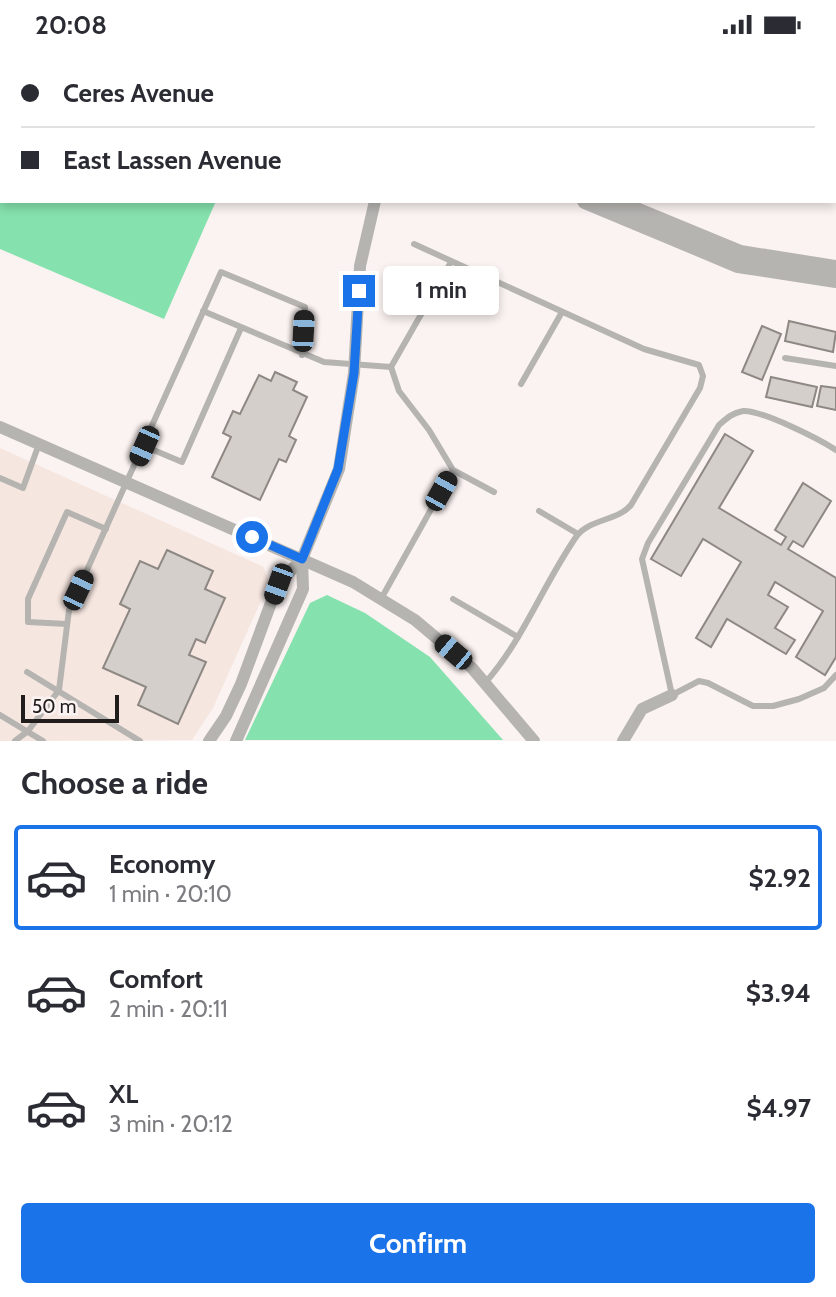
<!DOCTYPE html>
<meta charset="utf-8">
<style>
:root{--surface:#fff;--page:#f7f7f7;--text:#2b2b33;--muted:#7c7c81;--line:#e1e1e2;--accent:#1a73e8}
body{margin:0;font-family:Cabin,sans-serif;background:var(--page);color:var(--text);height:100vh;display:flex;flex-direction:column;font-size:26px;white-space:nowrap}
*{box-sizing:border-box;margin:0}
p{font-size:23px;color:var(--muted)}
.icon{flex:none;width:38px;height:38px;fill:none;stroke:currentColor;stroke-width:2;stroke-linecap:round;stroke-linejoin:round}
.map{position:relative;height:692px;overflow:hidden}
.side{display:flex;flex-direction:column;background:var(--surface);flex:1}
.side>*{flex:none}
.hud{position:absolute;left:0px;top:0px;width:836px;height:154px;box-shadow:0 4px 10px #0003;display:grid;align-content:center;height:154px;padding:0 21px;background:var(--surface)}
.scale{position:absolute;left:21px;bottom:18px;width:98px;box-sizing:border-box;padding-left:7px;border:4px solid #201d1c;border-top:0;font-size:19px;line-height:24px;white-space:nowrap;color:#201d1c;-webkit-text-stroke:5px #fbf3f1;paint-order:stroke}
.end{position:absolute;width:32px;height:32px;margin:-16px;border:9px solid #1a73e8;background:#fff;box-shadow:0 0 0 4px #fff}
.from{border-radius:50%}
.bubble{position:absolute;height:49px;border-radius:7px;background:var(--surface);box-shadow:0 4px 10px #0003;font-size:23px;font-weight:700;line-height:49px;text-align:center}
.car{position:absolute;width:21px;height:42px;margin:-21px -10px;border-radius:9px;box-shadow:0 0 5px 2px #0007;background:linear-gradient(#222 24%,#8ab4d8 0 40%,#222 0 76%,#8ab4d8 0 86%,#222 0)}
.hud b{display:flex;align-items:center;gap:24px;height:66px;font-size:26px}
.hud b+b{border-top:2px solid var(--line)}
.hud i{width:18px;height:18px;background:var(--text)}
ul{padding:0;list-style:none}
li{display:flex;align-items:center;gap:21px;height:105px;margin:0 14px 10px;padding:0 7px;border:4px solid transparent;border-radius:7px}
li div{flex:1}
li b{display:block;font-size:26px}
li em{font-style:normal;font-weight:700}
li.active{border-color:var(--accent)}
li>.icon{width:63px;height:63px;stroke-width:1.5}
h2{padding:0 21px;font-size:32px;line-height:84px}
.cta{display:flex;gap:14px;margin-top:auto;padding:14px 21px}
.cta a{flex:1;height:80px;border-radius:7px;background:var(--accent);color:#fff;font-size:28px;font-weight:700;line-height:80px;text-align:center}
.status{display:flex;justify-content:space-between;align-items:center;height:49px;padding:0 35px;background:var(--surface);direction:ltr}
.status svg{height:19px;fill:currentColor}
.map>svg:first-child{display:block}
.built{fill:#f6e6e0}
.green{fill:#85e1ad}
.building{fill:#d5cfcb;stroke:#8e8884;stroke-width:2}
.lines{fill:none;stroke-linecap:round;stroke-linejoin:round}
.service{stroke:#b6b4b1;stroke-width:6}
.minor{stroke:#b6b4b1;stroke-width:12}
.tertiary{stroke:#b6b4b1;stroke-width:16}
.route{stroke:#1a73e8;stroke-width:9}
</style>
<div class="status"><b>20:08</b><svg viewBox="0 0 49 12"><path d="M0 12V9h3v3zM5 12V6h3v6zM10 12V3h3v9zM15 12V0h3v12zM26 1h20v11H26zM47 4h2v5h-2z"/></svg></div>
<div class="map">
<svg width="836" height="692" viewBox="0 0 836 692">
<rect width="100%" height="100%" fill="#fbf3f1"/>
<polygon class="built" points="0,399 264,518 269,534 213,659 192,691 0,692"/>
<g class="green">
<polygon points="0,0 198,2 2,2 2,152 216,152 164,270 0,200"/>
<polygon points="327,546 365,564 430,608 503,691 245,691 310,554"/>
</g>
<g class="building">
<polygon points="789,272 836,283 833,303 785,292"/>
<polygon points="762,277 781,285 762,331 742,323"/>
<polygon points="275,323 297,333 293,341 307,348 289,387 296,391 286,413 279,410 260,451 212,428 231,388 223,384 233,362 240,365 259,326 271,332"/>
<polygon points="771,328 817,338 812,358 766,348"/>
<polygon points="821,337 836,339 836,361 817,357"/>
<polygon points="725,385 753,402 719,459 781,496 786,488 775,481 803,434 831,452 803,498 793,492 788,500 836,529 836,608 825,626 796,608 823,562 775,533 768,546 788,558 775,579 795,591 786,605 727,570 711,598 696,589 741,513 703,490 681,527 651,510"/>
<polygon points="167,501 213,522 205,540 225,549 205,594 196,590 189,606 206,613 178,675 138,656 146,638 103,619 130,560 120,555 140,512 158,520"/>
</g>
<g class="lines">
<g class="service">
<polyline points="804,0 808,2"/>
<polyline points="817,2 817,0"/>
<path d="M414 195 644 300 699 316 703 327 700 339 631 456C618 472 588 470 576 488 543 536 523 591 485 634"/>
<polyline points="203,262 324,313 391,318 451,213"/>
<polyline points="785,309 836,317"/>
<polyline points="391,318 399,342 429,381 453,421 494,443"/>
<polyline points="521,335 562,263"/>
<polyline points="144,397 182,413 241,279"/>
<path d="M836 401C819 390 762 361 743 362 732 364 727 369 719 376L648 494 642 510 672 646 699 632 708 634 753 657H773L799 650 824 639 836 626"/>
<polyline points="0,429 23,439 39,395"/>
<polyline points="539,462 578,485"/>
<polyline points="381,550 453,421"/>
<polyline points="453,550 518,588"/>
<polyline points="67,575 28,573 28,550 67,463 106,480"/>
<polyline points="27,623 140,692"/>
<polyline points="0,666 43,692"/>
<polyline points="15,692 28,682 59,641 69,561 221,223 305,258 302,306"/>
</g>
<g class="minor">
<polyline points="427,2 427,0"/>
<polyline points="0,378 353,533 415,571 472,619 534,692"/>
<polyline points="209,692 226,667 241,635 278,535 302,510 339,420 354,324 360,217 375,152"/>
<polyline points="236,692 303,540 302,510"/>
<polyline points="623,692 642,660 672,646"/>
</g>
<g class="tertiary">
<polyline points="254,0 258,2"/>
<polyline points="585,152 738,216 836,231"/>
<polyline points="614,152 740,204 836,219"/>
</g>
</g>
<g class="lines">
<polyline class="route" points="252,488 302,510 338,420 354,324 359,242"/>
</g>
</svg>
<div class="scale">50 m</div>
<i class="end from" style="left:252px;top:488px"></i>
<i class="end" style="left:359px;top:242px"></i>
<div class="bubble" style="left:383px;top:217px;width:116px">1 min</div>
<i class="car" style="left:303px;top:282px;rotate:3deg"></i>
<i class="car" style="left:144px;top:397px;rotate:204deg"></i>
<i class="car" style="left:441px;top:442px;rotate:29deg"></i>
<i class="car" style="left:278px;top:535px;rotate:200deg"></i>
<i class="car" style="left:78px;top:541px;rotate:25deg"></i>
<i class="car" style="left:453px;top:603px;rotate:310deg"></i>
<div class="hud">
<b><i class="from"></i>Ceres Avenue</b>
<b><i></i>East Lassen Avenue</b>
</div>
</div>
<section class="side">
<h2>Choose a ride</h2>
<ul>
<li class="active"><svg class="icon" aria-label="car" viewBox="0 0 24 24"><path d="M5 17H2v-5l4-1 3-4h7l3 4 3 1v5h-3M9 17h6M6 11h13"/><circle cx="7" cy="17" r="2"/><circle cx="17" cy="17" r="2"/></svg><div><b>Economy</b><p>1 min · 20:10</p></div><em>$2.92</em></li>
<li><svg class="icon" aria-label="car" viewBox="0 0 24 24"><path d="M5 17H2v-5l4-1 3-4h7l3 4 3 1v5h-3M9 17h6M6 11h13"/><circle cx="7" cy="17" r="2"/><circle cx="17" cy="17" r="2"/></svg><div><b>Comfort</b><p>2 min · 20:11</p></div><em>$3.94</em></li>
<li><svg class="icon" aria-label="car" viewBox="0 0 24 24"><path d="M5 17H2v-5l4-1 3-4h7l3 4 3 1v5h-3M9 17h6M6 11h13"/><circle cx="7" cy="17" r="2"/><circle cx="17" cy="17" r="2"/></svg><div><b>XL</b><p>3 min · 20:12</p></div><em>$4.97</em></li>
</ul>
<div class="cta"><a>Confirm</a></div>
</section>
